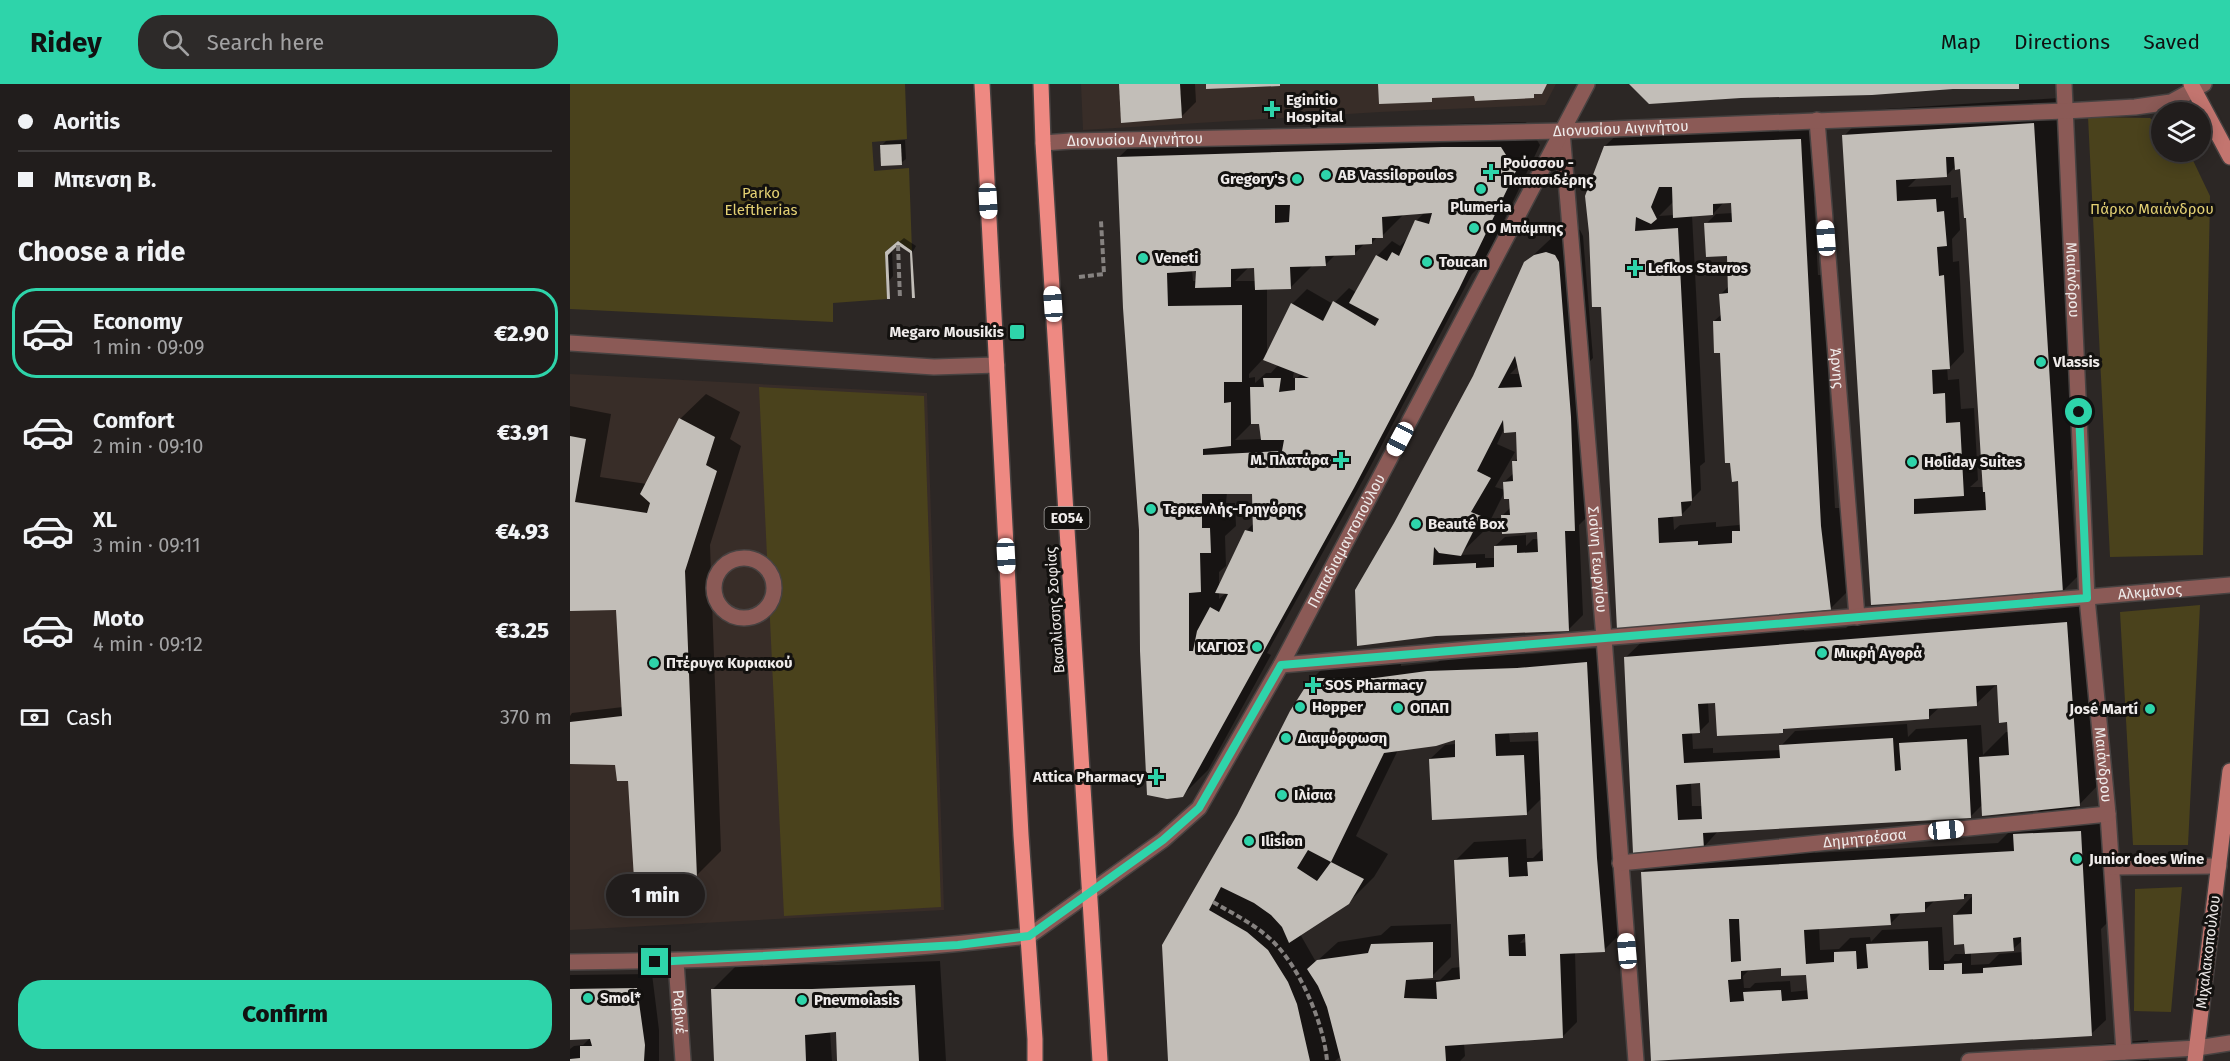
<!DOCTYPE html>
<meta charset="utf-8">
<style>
:root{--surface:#211d1c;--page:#2d2a29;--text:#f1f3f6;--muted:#a2a2a3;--line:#3e3b3b;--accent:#2ed4aa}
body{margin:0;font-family:"Fira Sans",sans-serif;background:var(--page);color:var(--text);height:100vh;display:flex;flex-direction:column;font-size:22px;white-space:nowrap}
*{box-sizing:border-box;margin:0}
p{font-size:20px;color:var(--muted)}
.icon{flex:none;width:33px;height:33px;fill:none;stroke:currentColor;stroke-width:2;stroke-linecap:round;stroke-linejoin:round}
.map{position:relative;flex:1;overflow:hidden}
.sheet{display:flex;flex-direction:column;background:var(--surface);width:570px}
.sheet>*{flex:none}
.banner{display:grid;align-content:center;height:132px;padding:0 18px;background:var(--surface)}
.controls{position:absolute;left:1581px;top:18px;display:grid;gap:12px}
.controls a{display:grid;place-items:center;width:60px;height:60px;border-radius:50%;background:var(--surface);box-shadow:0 3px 15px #0003,0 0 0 2px var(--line);font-size:30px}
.end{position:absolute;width:27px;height:27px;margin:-14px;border:8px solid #2ed4aa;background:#111;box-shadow:0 0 0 3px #111}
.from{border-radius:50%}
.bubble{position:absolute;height:42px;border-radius:21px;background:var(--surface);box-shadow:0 3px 15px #0003,0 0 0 2px var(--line);font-size:20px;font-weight:800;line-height:42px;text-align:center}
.car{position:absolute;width:18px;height:36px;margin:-18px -9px;border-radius:8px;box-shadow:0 0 4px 2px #0007;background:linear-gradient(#fff 24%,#345 0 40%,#fff 0 76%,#345 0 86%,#fff 0)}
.banner b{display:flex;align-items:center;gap:21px;height:57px;font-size:22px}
.banner b+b{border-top:2px solid var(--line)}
.banner i{width:15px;height:15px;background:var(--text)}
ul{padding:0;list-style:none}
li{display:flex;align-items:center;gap:18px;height:90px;margin:0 12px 9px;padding:0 6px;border:3px solid transparent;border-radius:24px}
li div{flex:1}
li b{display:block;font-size:22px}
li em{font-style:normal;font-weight:800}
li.selected{border-color:var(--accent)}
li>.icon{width:54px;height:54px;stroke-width:1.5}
h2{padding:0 18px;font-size:27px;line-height:72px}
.pay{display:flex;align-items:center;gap:15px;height:66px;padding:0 18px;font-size:22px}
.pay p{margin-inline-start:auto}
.primary-button{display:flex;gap:12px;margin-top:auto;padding:12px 18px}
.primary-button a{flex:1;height:69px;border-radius:24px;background:var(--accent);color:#111;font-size:24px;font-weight:800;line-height:69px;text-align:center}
header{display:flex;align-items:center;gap:36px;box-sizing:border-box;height:84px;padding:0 30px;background:var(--accent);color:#111}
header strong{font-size:28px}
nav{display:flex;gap:33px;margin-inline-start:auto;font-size:21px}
.search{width:420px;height:54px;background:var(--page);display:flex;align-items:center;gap:15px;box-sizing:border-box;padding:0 21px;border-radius:24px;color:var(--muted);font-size:22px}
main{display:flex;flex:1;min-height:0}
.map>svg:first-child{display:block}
.built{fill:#382d28}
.green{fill:#4a421c}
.shadow{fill:#0007;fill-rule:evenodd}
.building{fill:#c2beb8;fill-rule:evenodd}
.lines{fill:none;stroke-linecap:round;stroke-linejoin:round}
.service-casing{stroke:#474241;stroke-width:18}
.minor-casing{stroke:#474241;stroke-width:18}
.tertiary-casing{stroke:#474241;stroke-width:18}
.secondary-casing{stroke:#474241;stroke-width:18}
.primary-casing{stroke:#474241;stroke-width:18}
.path{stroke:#868280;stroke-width:4;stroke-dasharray:6 3;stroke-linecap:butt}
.service{stroke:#8b5a56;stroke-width:15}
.minor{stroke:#8b5a56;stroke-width:15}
.tertiary{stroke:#8b5a56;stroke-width:15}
.secondary{stroke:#c3756f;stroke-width:15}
.primary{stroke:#ee8982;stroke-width:15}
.route{stroke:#2ed4aa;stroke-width:8}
.poi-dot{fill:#2ed4aa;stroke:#13110f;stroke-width:2}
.labels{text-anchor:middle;stroke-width:6;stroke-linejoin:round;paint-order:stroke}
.shield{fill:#13110f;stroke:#adaaa8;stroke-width:1.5}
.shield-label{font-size:14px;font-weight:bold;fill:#efebea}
.poi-label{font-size:15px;font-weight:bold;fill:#efebea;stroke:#13110f;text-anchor:start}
.street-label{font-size:15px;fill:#efebea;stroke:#13110f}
.park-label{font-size:15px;fill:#e3d073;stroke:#13110f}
</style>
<header>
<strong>Ridey</strong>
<div class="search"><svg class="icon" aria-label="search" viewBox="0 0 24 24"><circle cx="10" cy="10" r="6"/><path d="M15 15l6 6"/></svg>Search here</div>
<nav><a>Map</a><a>Directions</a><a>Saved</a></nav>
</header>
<main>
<section class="sheet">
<div class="banner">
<b><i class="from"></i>Aoritis</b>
<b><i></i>Μπενση Β.</b>
</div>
<h2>Choose a ride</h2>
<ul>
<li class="selected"><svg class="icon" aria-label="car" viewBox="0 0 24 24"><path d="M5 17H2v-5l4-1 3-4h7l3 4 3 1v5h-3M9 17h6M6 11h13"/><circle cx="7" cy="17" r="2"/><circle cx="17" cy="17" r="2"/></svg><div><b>Economy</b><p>1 min · 09:09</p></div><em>€2.90</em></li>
<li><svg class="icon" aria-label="car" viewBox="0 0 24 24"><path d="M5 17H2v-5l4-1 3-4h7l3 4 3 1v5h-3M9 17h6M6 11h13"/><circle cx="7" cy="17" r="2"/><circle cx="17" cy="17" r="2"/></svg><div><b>Comfort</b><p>2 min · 09:10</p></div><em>€3.91</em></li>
<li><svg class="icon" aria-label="car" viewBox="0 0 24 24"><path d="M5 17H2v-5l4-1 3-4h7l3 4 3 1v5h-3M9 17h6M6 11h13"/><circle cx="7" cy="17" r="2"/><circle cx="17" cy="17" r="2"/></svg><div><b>XL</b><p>3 min · 09:11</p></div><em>€4.93</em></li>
<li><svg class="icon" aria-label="car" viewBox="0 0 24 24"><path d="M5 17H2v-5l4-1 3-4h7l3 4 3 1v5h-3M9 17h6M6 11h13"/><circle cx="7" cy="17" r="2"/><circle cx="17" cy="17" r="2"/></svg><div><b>Moto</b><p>4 min · 09:12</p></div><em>€3.25</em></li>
</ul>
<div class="pay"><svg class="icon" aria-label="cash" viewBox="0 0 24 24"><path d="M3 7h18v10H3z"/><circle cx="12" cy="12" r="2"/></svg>Cash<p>370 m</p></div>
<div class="primary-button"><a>Confirm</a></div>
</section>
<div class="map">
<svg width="1660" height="977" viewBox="0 0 1660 977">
<rect width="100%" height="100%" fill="#2c2725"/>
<g class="built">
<polygon points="511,0 986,0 975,21 810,28 513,46"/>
<polygon points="0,290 357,309 374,826 0,846"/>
</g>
<g class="green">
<polygon points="0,0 335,0 337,55 302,58 304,87 339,84 342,167 328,157 315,168 317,215 263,219 263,238 0,225"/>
<polygon points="1518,33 1580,34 1591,43 1592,68 1619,68 1640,112 1633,471 1540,473"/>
<polygon points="189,303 354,312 371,823 214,832"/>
<polygon points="1630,521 1618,761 1563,761 1550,528"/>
<polygon points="1612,803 1601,928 1564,927 1565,805"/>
</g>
<g class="shadow">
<polygon points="550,0 625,0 626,18 611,33"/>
<path d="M1489 14 1511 376 1500 387 1507 493 1492 508 1302 520 1274 52 1299 26ZM1386 82 1392 84 1398 132 1414 403H1400L1408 396 1404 324 1391 325 1389 295 1378 296 1377 283H1380L1394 268 1389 177 1383 178 1382 155 1390 146 1388 113 1381 114V101L1338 103 1348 93 1376 92Z"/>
<path d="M1256 30 1260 100 1244 115 1248 191H1253L1265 424H1270L1279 506 1260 525 1048 545 1035 62 1061 37ZM1104 117V131L1089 132ZM1163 117V129L1146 130 1136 140 1158 170 1159 202 1151 210 1152 230 1144 237 1151 267 1169 395 1171 440 1169 441 1146 443V438L1110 441 1104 446 1103 431H1111L1121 421V416L1131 406 1130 382 1135 378 1122 131 1143 130 1154 118Z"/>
<path d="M956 38 970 61 914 178 902 190 798 387 697 569 701 571 638 686 612 712 571 446 548 74 574 49ZM855 128 847 136 839 153 830 162 822 157 807 172 787 209 779 204 763 220 737 205 722 220 697 272V204H720L743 181H755L766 170 785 169 795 159H802L808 152H812L834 130ZM679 183H686V197H665ZM622 186H627V197H623ZM694 274 709 280 701 289H696L685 299V293L679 294V290ZM724 286 732 289 727 294H723ZM682 339H691L692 355 665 356ZM657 408H684L685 438 676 447 649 503V488L656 482 655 452 666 442 665 419H656ZM649 508 656 509 649 515Z"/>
<polygon points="335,56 336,75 331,79 311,62 316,57"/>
<path d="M1002 143 1010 146 1013 152 1023 274 1012 285 1019 431 1009 441 1013 531 998 546 866 551 825 440 905 293 956 178 990 146ZM949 281 951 290H940ZM933 347H948L949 373 944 378V389L934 398 935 406 925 403 945 368 927 360ZM935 407 941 413V423L932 432 968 447 969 455H963L956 462V451L935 453 925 462 926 474H915V470L889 471 916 445Z"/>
<polygon points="334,154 346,162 342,169 328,159"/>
<polygon points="322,165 323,192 319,197 316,169"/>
<polygon points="136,310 170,328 160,355 171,362 140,461 151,767 126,792 47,678 0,679 0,632 2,629 53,623 47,525 0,526 0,322 41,330 30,393 77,400 110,335"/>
<path d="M1522 513 1534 695 1506 724 1536 722 1542 834 1531 845 1536 936 1521 950 1082 975 1072 788 1082 778 1244 765 1245 769 1428 759 1444 743H1453L1471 724 1413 720 1401 732 1148 747 1133 764 1064 768 1055 574 1081 549 1234 537V547L1276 544 1289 531ZM1428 599 1439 648H1436L1413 671 1411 641 1346 645 1338 653 1337 640 1225 647 1211 662V666L1143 669V664L1123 665 1122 648H1129L1139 638 1138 618H1147L1212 647 1216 644 1358 634 1370 623 1406 620ZM1132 696 1133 722H1122L1121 698ZM1406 808 1384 832 1396 859V870H1385L1379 877H1374L1372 843 1312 846 1301 858 1300 853 1280 854 1269 865 1250 866 1249 844 1320 840 1330 830V828L1355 826 1365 816 1394 814 1399 809ZM1453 856V868L1429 870 1419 880 1401 881V868L1443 865ZM1212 883 1238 889 1239 906 1221 908 1220 897 1185 899 1180 904H1174L1173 892 1180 885Z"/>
<path d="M1031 564 1041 756H1046L1053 847 1034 866 1005 868 1007 938 992 953 894 959 895 972 890 977H773L772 971 765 977H600L593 861 669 732 742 595 768 569H830L831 582 868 578 873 573 962 570ZM970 646V657L940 658 939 648ZM886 654V660L875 661 860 675 956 730 972 714 974 763 963 774H957L956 755 904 758 885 777 891 883 882 884 870 896H848V893L862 892 881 873V840L821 842 811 851 768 858 746 878 730 850 778 819 804 793 818 770 786 752 828 666ZM956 852 957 858 950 859Z"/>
<polygon points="370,877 376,977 269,977 268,946 260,947 262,977 145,977 142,906 168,880 268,881"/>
<polygon points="82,890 89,946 89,977 0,977 0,965 4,962 13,961 20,954 0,954 0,891"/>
<polygon points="1578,956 1579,977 1440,977 1477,974 1488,964"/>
</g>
<g class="building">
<polygon points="549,0 610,0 612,34 551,39"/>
<polygon points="636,0 710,0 710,2 636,5"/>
<polygon points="808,0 977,0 972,10 964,10 964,14 905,17 904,12 862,14 862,18 809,20"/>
<polygon points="1059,0 1449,0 1449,5 1383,5 1302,11 1171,14 1079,20"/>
<path d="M1464 39 1493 509 1301 521 1272 51ZM1376 73H1384L1385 86 1390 85 1394 134H1396L1413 408H1415L1416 426 1344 430V415L1394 412 1390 338 1376 339 1375 309 1363 310 1362 286 1380 285 1374 191 1369 192 1367 163 1377 162 1374 127 1367 128 1366 115 1327 117 1326 96 1377 93Z"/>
<path d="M1231 55 1251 442 1261 526 1047 546 1031 223H1022L1019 149 1015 112 1034 62ZM1089 103H1102L1103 134 1143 131V120L1161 119 1162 138 1134 139 1136 173 1157 172 1158 209 1149 210 1151 237H1143L1144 269H1150L1155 379H1160L1162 398 1168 397 1170 447H1162V459L1128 461V457L1089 459 1088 434 1112 432 1111 418 1122 417 1108 144 1065 147 1066 133 1081 140 1087 135 1081 123Z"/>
<polygon points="331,60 332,81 311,82 310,61"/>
<path d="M872 63H931L946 87 889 205 784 404 613 713 597 715 577 711 570 567 569 446 553 224 547 73ZM705 121H720L719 138 705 139ZM862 129 859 140 845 136 829 172 822 168 817 177 806 171 779 219 809 235 805 242 763 217 753 237 721 219 693 276 739 294H725V306L709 308 711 294H693L694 303H680L681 340H689L691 356H714L712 367 633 371V365L661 362V318L654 319V298H672V221L598 222 597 189 626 187 625 204 661 203V185L684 184 685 206 721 205 720 183 756 182 755 172 785 171V161L802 160V154H813L812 133ZM632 410H682L683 448 675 446 645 509 658 510 649 528 640 523 627 547 623 567H619V509L631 508 630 469H641L640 444H632Z"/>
<polygon points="328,157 342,167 345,214 342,214 340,169 328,161 318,171 320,215 317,215 315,168"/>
<path d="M976 168 985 171 989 178 1001 333 1005 447H995L999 547 866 552 787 562 785 506 824 439 903 292 954 178 964 171ZM945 272 952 303 928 304ZM933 336 934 349 946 348 947 377H942L943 397 933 398 934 415H939L940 431H931L932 450 967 448 968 468 947 469V461L924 462V483L906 484V479L863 481 864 463 869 469 891 472 911 432 901 428 921 394 907 387Z"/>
<polygon points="109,334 145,353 136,381 147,387 115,487 127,794 64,795 58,697 47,697 45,681 0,680 0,638 52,632 46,526 0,527 0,352 16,355 5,418 77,429 80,419 70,410"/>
<path d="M1497 538 1510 722 1412 732 1409 673 1439 671 1437 638 1429 639 1427 601 1406 602 1407 622 1359 625V635L1213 645V649L1147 652 1145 619 1128 620 1130 649 1112 650 1114 679 1210 674 1209 661 1323 654 1325 687 1331 686 1329 659 1397 655 1401 734 1133 749 1134 765 1063 769 1054 573ZM1130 699 1132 735 1108 736 1106 701Z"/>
<path d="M1017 578 1027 774 1035 868 990 870 993 954 875 962 876 977H771L757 923 748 902 737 885 747 876 798 869 801 860 863 858V894L836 896 834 914 867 915 866 898 890 895 884 776 938 773 939 793 958 792 957 778 973 777 968 648 925 650 926 672 954 671 957 731 862 736 859 675 885 673V656L866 662 814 669 761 778 738 766 727 784 747 797 761 778 794 795 779 820 719 859 712 843 701 831 684 819 651 803 639 826 677 848 698 866 718 898 727 920 740 977H598L592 861 667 731 720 627 741 594H805L857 587 947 584ZM955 850 956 872H939L938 851Z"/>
<path d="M1511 747 1522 952 1081 977 1071 788 1444 767 1443 750ZM1394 810H1402V830L1383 831 1384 861 1394 860 1395 870 1444 867 1443 854 1451 853 1452 881 1413 884V889L1392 890V879L1374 880V886H1359L1358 857 1296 860 1298 884 1287 885 1286 867 1264 868V878L1236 880 1234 846 1321 841 1320 830 1355 828V818L1394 815ZM1159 835H1169L1171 877 1161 878ZM1211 884V892L1236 891 1238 915 1212 917 1211 906 1173 908 1174 917 1160 918 1158 896 1171 895V887Z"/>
<polygon points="345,901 349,977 267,977 266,948 235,951 236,977 144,977 141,905 242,905"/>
<polygon points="67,904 75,961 74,977 0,977 0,975 10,974 10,962 22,962 20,955 0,956 0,905"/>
</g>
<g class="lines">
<defs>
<g id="service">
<polyline points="0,259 364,283 427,281"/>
<circle cx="174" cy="504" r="30"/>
</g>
<g id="minor">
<path id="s1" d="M1494 0 1517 514 1538 730 1554 968"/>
<path id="s2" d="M1247 36 1287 533"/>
<path id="s3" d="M992 47 1034 554 1066 977"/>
<path id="s4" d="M473 59 501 57 992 47 1495 27 1565 23 1601 18 1634 0"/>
<path id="s5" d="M711 581 1660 501"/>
<path id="s6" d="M1050 779 1538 730"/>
<polyline points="1542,783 1649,782"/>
<path d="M0 878C153 877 307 870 459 852"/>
<path id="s7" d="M106 878 113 977"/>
<polyline points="1399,977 1627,964 1660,959"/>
</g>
<g id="tertiary">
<path id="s8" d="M459 852 593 756 629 724 711 581 1017 0"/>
</g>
<g id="secondary">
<polyline points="1621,0 1660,73"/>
<polyline points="1625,977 1660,687"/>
</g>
<g id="primary">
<polyline points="412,0 451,751 465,955 465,977"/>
<polyline points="471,0 473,59 530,977"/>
</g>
</defs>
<use href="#service" class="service-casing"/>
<use href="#minor" class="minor-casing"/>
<use href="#tertiary" class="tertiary-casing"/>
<use href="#secondary" class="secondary-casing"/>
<use href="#primary" class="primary-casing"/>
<g class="path">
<polyline points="328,161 330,215"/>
<polyline points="509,193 534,190 531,137"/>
<path d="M643 818C662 829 682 839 698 853 728 878 754 939 757 977"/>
</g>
<use href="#service" class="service"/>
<use href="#minor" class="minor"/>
<use href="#tertiary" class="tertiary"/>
<use href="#secondary" class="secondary"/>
<use href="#primary" class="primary"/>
</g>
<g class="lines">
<polyline class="route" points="85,878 388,861 459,852 593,756 629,724 711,581 1517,514 1509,328"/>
</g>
<g class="poi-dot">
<path d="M699 16h6v6h6v6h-6v6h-6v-6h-6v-6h6z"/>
<path d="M918 79h6v6h6v6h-6v6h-6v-6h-6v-6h6z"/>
<circle cx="756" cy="91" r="6"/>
<circle cx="727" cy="95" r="6"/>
<circle cx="911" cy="105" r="6"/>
<circle cx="904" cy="144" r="6"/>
<circle cx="573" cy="174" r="6"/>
<circle cx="857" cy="178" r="6"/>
<path d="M1062 175h6v6h6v6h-6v6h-6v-6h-6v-6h6z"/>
<rect x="439" y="240" width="16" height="16" rx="3"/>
<circle cx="1471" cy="278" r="6"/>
<path d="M768 367h6v6h6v6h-6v6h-6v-6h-6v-6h6z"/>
<circle cx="1342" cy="378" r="6"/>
<circle cx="581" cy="425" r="6"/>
<circle cx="846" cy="440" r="6"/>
<circle cx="687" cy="563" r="6"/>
<circle cx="1252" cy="569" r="6"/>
<circle cx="84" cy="579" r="6"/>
<path d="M740 592h6v6h6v6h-6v6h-6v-6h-6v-6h6z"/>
<circle cx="730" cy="623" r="6"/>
<circle cx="828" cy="624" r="6"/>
<circle cx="1580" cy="625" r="6"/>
<circle cx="716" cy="654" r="6"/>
<path d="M583 684h6v6h6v6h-6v6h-6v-6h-6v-6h6z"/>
<circle cx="712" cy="711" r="6"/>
<circle cx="679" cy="757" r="6"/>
<circle cx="1507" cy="775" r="6"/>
<circle cx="18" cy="914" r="6"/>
<circle cx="232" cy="916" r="6"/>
</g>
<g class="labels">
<rect class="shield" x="474.5" y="423" width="45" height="22" rx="4.5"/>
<g class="shield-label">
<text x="497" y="439">ΕΟ54</text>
</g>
<g class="poi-label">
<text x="716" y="21">Eginitio<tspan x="716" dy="17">Hospital</tspan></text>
<text x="933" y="84">Ρούσσου -<tspan x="933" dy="17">Παπασιδέρης</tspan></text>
<text x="768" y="96">AB Vassilopoulos</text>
<text x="715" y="100" text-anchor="end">Gregory's</text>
<text x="911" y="128" text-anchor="middle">Plumeria</text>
<text x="916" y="149">Ο Μπάμπης</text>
<text x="585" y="179">Veneti</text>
<text x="869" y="183">Toucan</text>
<text x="1078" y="189">Lefkos Stavros</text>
<text x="434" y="253" text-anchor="end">Megaro Mousikis</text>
<text x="1483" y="283">Vlassis</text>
<text x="759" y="381" text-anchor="end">Μ. Πλατάρα</text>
<text x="1354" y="383">Holiday Suites</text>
<text x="593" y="430">Τερκενλής-Γρηγόρης</text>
<text x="858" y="445">Beauté Box</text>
<text x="675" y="568" text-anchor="end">ΚΑΓΙΟΣ</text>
<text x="1264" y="574">Μικρή Αγορά</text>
<text x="96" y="584">Πτέρυγα Κυριακού</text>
<text x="755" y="606">SOS Pharmacy</text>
<text x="742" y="628">Hopper</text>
<text x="840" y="629">ΟΠΑΠ</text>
<text x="1568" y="630" text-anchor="end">José Martí</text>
<text x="728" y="659">Διαμόρφωση</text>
<text x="574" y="698" text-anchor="end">Attica Pharmacy</text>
<text x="724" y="716">Ιλίσια</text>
<text x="691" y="762">Ilision</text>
<text x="1519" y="780">Junior does Wine</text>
<text x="30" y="919">Smol*</text>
<text x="244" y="921">Pnevmoiasis</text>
</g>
<g class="street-label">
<text dy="5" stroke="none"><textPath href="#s4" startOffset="578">Διονυσίου Αιγινήτου</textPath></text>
<text dy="5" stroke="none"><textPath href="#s4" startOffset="92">Διονυσίου Αιγινήτου</textPath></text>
<text dy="5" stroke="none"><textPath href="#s1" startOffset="196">Μαιάνδρου</textPath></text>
<text dy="5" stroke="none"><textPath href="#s2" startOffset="249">Άρνης</textPath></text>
<text dy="5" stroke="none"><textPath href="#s8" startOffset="518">Παπαδιαμαντοπούλου</textPath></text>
<text dy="5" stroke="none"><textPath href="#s3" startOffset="430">Σισίνη Γεωργίου</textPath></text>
<text dy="5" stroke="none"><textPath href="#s5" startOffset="872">Αλκμάνος</textPath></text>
<text transform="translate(485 526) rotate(-94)" y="5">Βασιλίσσης Σοφίας</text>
<text dy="5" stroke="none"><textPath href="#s1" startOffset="682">Μαιάνδρου</textPath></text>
<text dy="5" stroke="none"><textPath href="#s6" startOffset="246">Δημητρέσσα</textPath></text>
<text transform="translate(1638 868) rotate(-83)" y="5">Μιχαλακοπούλου</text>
<text dy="5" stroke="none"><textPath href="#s7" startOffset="50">Ραβινέ</textPath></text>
</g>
<g class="park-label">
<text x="191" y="114">Parko<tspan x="191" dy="17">Eleftherias</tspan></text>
<text x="1582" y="130">Πάρκο Μαιάνδρου</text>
</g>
</g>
</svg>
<div class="controls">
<a><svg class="icon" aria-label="layers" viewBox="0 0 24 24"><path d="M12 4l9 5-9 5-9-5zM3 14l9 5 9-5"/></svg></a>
</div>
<i class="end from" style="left:1509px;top:328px"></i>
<i class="end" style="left:85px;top:878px"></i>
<div class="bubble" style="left:36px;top:790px;width:99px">1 min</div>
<i class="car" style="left:418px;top:117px;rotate:177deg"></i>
<i class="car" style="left:1256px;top:154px;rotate:356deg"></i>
<i class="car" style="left:483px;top:220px;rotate:356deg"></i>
<i class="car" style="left:830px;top:355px;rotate:208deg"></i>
<i class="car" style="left:436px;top:472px;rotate:177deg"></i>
<i class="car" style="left:1376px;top:746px;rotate:84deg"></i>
<i class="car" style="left:1057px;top:867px;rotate:355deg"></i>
</div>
</main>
